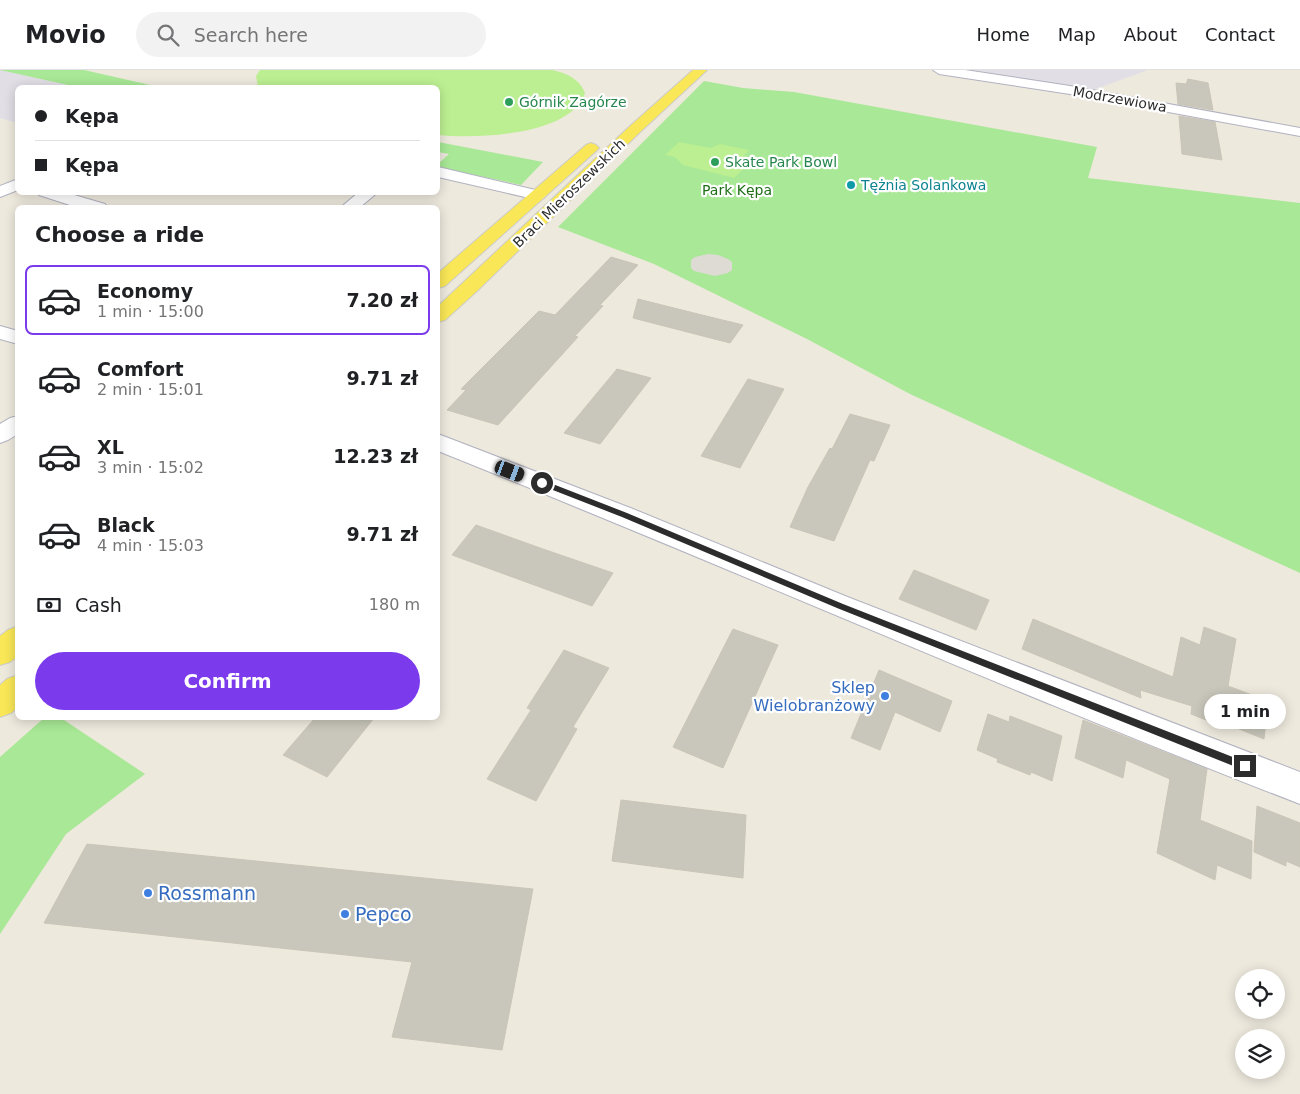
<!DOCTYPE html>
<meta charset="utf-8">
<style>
:root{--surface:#fff;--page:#f2f2f2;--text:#202124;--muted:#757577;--line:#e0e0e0;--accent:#7c3aed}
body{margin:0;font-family:"DejaVu Sans",sans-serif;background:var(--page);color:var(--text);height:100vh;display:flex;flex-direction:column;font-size:19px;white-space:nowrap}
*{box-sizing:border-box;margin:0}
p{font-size:16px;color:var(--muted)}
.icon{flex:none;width:28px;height:28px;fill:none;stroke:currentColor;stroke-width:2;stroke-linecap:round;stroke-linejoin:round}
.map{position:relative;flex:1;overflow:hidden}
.sheet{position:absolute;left:15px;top:135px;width:425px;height:515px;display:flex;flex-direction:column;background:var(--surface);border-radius:8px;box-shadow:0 2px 12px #0003}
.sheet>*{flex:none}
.top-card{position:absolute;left:15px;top:15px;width:425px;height:110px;border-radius:8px;box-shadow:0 2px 12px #0003;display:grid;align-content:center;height:110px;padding:0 20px;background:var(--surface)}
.tools{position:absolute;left:1235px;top:899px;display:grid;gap:10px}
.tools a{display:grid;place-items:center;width:50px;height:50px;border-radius:50%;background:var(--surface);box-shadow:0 2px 12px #0003;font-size:25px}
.end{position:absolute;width:22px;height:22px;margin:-11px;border:6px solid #2c2c2c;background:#fff;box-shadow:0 0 0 2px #fff}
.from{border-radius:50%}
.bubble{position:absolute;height:35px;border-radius:18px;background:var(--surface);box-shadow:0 2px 12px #0003;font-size:16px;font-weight:600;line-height:35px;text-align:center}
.car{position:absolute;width:15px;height:30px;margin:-15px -8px;border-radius:6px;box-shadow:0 0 4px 1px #0007;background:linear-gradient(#222 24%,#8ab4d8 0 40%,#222 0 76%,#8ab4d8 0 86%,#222 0)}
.top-card b{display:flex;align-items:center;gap:18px;height:48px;font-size:19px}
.top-card b+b{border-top:1px solid var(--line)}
.top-card i{width:12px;height:12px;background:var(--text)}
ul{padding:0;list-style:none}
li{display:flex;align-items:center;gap:15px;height:70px;margin:0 10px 8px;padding:0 10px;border:2px solid transparent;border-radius:8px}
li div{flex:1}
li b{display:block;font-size:19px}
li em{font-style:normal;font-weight:600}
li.active{border-color:var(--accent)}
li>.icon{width:45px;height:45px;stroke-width:1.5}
h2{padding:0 20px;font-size:22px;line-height:60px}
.pay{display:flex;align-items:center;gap:12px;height:55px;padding:0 20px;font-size:19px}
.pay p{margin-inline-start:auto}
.button{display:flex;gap:10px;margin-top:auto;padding:10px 20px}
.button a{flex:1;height:58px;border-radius:30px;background:var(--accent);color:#fff;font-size:20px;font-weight:600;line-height:58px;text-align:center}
header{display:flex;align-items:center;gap:30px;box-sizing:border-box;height:70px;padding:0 25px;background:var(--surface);border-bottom:1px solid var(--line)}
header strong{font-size:24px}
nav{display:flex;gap:28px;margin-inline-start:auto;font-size:18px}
.search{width:350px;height:45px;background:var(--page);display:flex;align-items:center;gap:12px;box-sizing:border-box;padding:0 18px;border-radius:28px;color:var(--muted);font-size:19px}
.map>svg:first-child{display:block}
.industrial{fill:#e1dee6}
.green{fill:#a8e896}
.pitch{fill:#bcef92}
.plaza{fill:#dedbd4}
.building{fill:#c9c7bb;stroke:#cac5b6}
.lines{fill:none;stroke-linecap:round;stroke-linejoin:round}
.minor-casing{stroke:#b1b2c0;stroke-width:2}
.major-casing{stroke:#ccc;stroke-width:2}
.minor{fill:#fff;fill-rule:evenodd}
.major{fill:#f9e757;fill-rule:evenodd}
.route{fill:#2c2c2c}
.leisure-dot{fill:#2e9e5b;stroke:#fff;stroke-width:2}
.culture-dot{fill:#0f9aa8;stroke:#fff;stroke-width:2}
.shop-dot{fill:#3f7fe0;stroke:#fff;stroke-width:2}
.labels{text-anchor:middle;stroke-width:4.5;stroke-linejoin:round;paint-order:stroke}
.far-street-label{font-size:14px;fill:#2c2c2c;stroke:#fff}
.far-leisure-label{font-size:14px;fill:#27864d;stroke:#fff;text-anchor:start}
.far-culture-label{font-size:14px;fill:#0d838f;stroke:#fff;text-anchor:start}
.far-park-label{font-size:14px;fill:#1d6e16;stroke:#fff}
.shop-label{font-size:16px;fill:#366cbe;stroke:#fff;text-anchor:end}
.near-shop-label{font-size:19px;fill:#366cbe;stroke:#fff;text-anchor:start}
</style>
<header>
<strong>Movio</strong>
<div class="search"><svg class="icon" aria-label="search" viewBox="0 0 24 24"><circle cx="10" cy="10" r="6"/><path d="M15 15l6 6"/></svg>Search here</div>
<nav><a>Home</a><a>Map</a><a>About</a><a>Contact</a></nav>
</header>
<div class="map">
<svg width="1300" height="1024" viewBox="0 0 1300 1024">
<rect width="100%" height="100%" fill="#eee9dd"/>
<g class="industrial">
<polygon points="0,0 77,17 18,18 17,53 0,48"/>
<polygon points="957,0 1148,0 1093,20"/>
</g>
<g class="green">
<polygon points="0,0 84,0 159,17 77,17"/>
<polygon points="704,11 743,18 794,22 1097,77 1088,108 1300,133 1300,503 910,324 807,269 654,194 558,157"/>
<polygon points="438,72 543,92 521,115 438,97 438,94 449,84 438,82"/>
<polygon points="44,648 61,648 145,704 66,764 0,864 0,687"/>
</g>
<g class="pitch">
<path d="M260 0H552C566 3 579 8 585 23 571 66 475 69 438 65V18L258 17 256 6Z"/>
<polygon points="679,72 711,78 720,74 749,80 744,86 754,89 734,108 683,95 675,87 665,85"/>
</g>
<polygon class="plaza" points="708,184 718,185 728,189 732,192 732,200 728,203 715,206 694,201 691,198 691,190 695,187"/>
<g class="building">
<polygon points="1188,9 1208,13 1213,40 1178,34 1176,13 1186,14"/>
<polygon points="1179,46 1215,52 1222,90 1182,84"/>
<polygon points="611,187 638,195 600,235 603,236 575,266 578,267 498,355 447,340 466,320 461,319 539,241 555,245"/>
<polygon points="638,229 698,244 743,255 730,273 633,248"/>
<polygon points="617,299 651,308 600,374 564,363"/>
<polygon points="748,309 784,319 740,398 701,386"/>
<polygon points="850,344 890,355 874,391 870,390 834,471 790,457 808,417 830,378 832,379"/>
<polygon points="476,455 543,479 613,503 592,536 452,485"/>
<polygon points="914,500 989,530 976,560 899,529"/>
<polygon points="1033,549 1173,607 1181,567 1200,575 1204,557 1236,569 1228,616 1268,631 1264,669 1227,654 1226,658 1191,644 1192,636 1140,620 1141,628 1022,579"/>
<polygon points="733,559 778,575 723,698 673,677"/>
<polygon points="564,580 609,598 573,657 577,659 536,731 487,709 531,640 527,638"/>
<polygon points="879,600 952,631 940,662 895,642 880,680 851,668"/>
<polygon points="988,644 1009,652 1010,646 1062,666 1052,711 1031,702 1030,705 997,692 998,689 977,680"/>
<polygon points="315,648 374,648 327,707 283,685"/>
<polygon points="1083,650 1207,699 1200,750 1252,771 1251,809 1217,795 1215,810 1157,783 1170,709 1126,690 1123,708 1075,688"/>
<polygon points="621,730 746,745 743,808 612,791"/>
<polygon points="1257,736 1300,753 1300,797 1286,791 1286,796 1254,782"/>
<polygon points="87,774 533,819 502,980 392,967 412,892 44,853"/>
</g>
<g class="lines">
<defs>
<g id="minor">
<polygon points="933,0 965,0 1070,16 1300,58 1300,66 1070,24 939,4"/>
<polygon points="438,97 544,122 546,125 544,128 538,130 438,107"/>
<polygon points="18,109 18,120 0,127 0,116"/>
<polygon points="37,122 64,122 105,134 107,138 79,138 39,125"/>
<polygon points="359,122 378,122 359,138 340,138"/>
<polygon points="0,256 18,261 18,274 0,269"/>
<polygon points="18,346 18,364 8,370 0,373 0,354 10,348"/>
<path d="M438 364 633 439 850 528 1300 702V734C1010 622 726 496 438 381Z"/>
</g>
<g id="major">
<polygon points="693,0 707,0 639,63 478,220 445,250 438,252 438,236 629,57"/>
<polygon points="591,73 596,75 599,78 596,81 445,216 438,218 438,203 586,75"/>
<polygon points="18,556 18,586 10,592 0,595 0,566 8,560"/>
<polygon points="18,605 18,637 11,643 0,647 0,615 7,609"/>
</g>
</defs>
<use href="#minor" class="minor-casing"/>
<use href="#major" class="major-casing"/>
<use href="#minor" class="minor"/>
<use href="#major" class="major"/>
</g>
<polygon class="route" points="540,411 545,411 627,443 843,534 1248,693 1250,696 1248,699 1241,699 837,538 622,447 540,415"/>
<g class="leisure-dot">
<circle cx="509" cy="32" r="5"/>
<circle cx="715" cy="92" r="5"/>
</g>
<circle class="culture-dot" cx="851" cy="115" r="5"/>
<g class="shop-dot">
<circle cx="885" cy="626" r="5"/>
<circle cx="148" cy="823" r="5"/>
<circle cx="345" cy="844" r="5"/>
</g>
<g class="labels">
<g class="far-street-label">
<text transform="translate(1120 29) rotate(10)" y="5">Modrzewiowa</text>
<text transform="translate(569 123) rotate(-44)" y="5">Braci Mieroszewskich</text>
</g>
<g class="far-leisure-label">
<text x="519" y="37">Górnik Zagórze</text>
<text x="725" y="97">Skate Park Bowl</text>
</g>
<g class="far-culture-label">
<text x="861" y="120">Tężnia Solankowa</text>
</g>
<g class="far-park-label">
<text x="737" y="125">Park Kępa</text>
</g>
<g class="shop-label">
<text x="875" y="623">Sklep<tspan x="875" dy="18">Wielobranżowy</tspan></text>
</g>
<g class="near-shop-label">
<text x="158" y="830">Rossmann</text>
<text x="355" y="851">Pepco</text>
</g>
</g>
</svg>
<div class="tools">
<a><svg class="icon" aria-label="locate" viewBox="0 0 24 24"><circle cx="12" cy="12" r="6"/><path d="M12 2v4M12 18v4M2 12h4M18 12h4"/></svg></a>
<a><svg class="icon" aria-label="layers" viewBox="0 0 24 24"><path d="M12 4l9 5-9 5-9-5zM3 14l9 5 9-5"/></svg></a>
</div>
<i class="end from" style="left:542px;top:413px"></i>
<i class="end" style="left:1245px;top:696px"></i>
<div class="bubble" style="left:1204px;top:624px;width:82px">1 min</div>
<i class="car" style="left:510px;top:401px;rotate:111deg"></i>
<div class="top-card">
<b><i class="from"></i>Kępa</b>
<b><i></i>Kępa</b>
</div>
<section class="sheet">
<h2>Choose a ride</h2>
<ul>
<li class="active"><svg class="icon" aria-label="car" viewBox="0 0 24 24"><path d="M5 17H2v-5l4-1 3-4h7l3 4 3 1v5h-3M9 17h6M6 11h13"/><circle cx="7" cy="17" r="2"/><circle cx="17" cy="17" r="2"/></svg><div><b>Economy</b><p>1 min · 15:00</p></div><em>7.20 zł</em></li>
<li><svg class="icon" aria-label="car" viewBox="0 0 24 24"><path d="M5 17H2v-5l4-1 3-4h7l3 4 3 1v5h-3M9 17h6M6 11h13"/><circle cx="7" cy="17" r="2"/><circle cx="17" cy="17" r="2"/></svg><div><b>Comfort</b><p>2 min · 15:01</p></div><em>9.71 zł</em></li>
<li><svg class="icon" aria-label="car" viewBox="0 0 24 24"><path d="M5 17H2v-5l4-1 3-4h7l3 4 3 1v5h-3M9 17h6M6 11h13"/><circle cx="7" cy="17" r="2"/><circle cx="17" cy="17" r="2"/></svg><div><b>XL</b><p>3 min · 15:02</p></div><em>12.23 zł</em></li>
<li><svg class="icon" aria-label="car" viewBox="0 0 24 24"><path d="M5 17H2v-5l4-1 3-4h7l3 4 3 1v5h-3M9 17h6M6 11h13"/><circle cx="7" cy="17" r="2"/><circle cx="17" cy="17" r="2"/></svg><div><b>Black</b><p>4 min · 15:03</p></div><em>9.71 zł</em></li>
</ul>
<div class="pay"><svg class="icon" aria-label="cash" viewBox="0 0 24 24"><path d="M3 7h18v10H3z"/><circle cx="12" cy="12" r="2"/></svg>Cash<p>180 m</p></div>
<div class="button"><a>Confirm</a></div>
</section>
</div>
